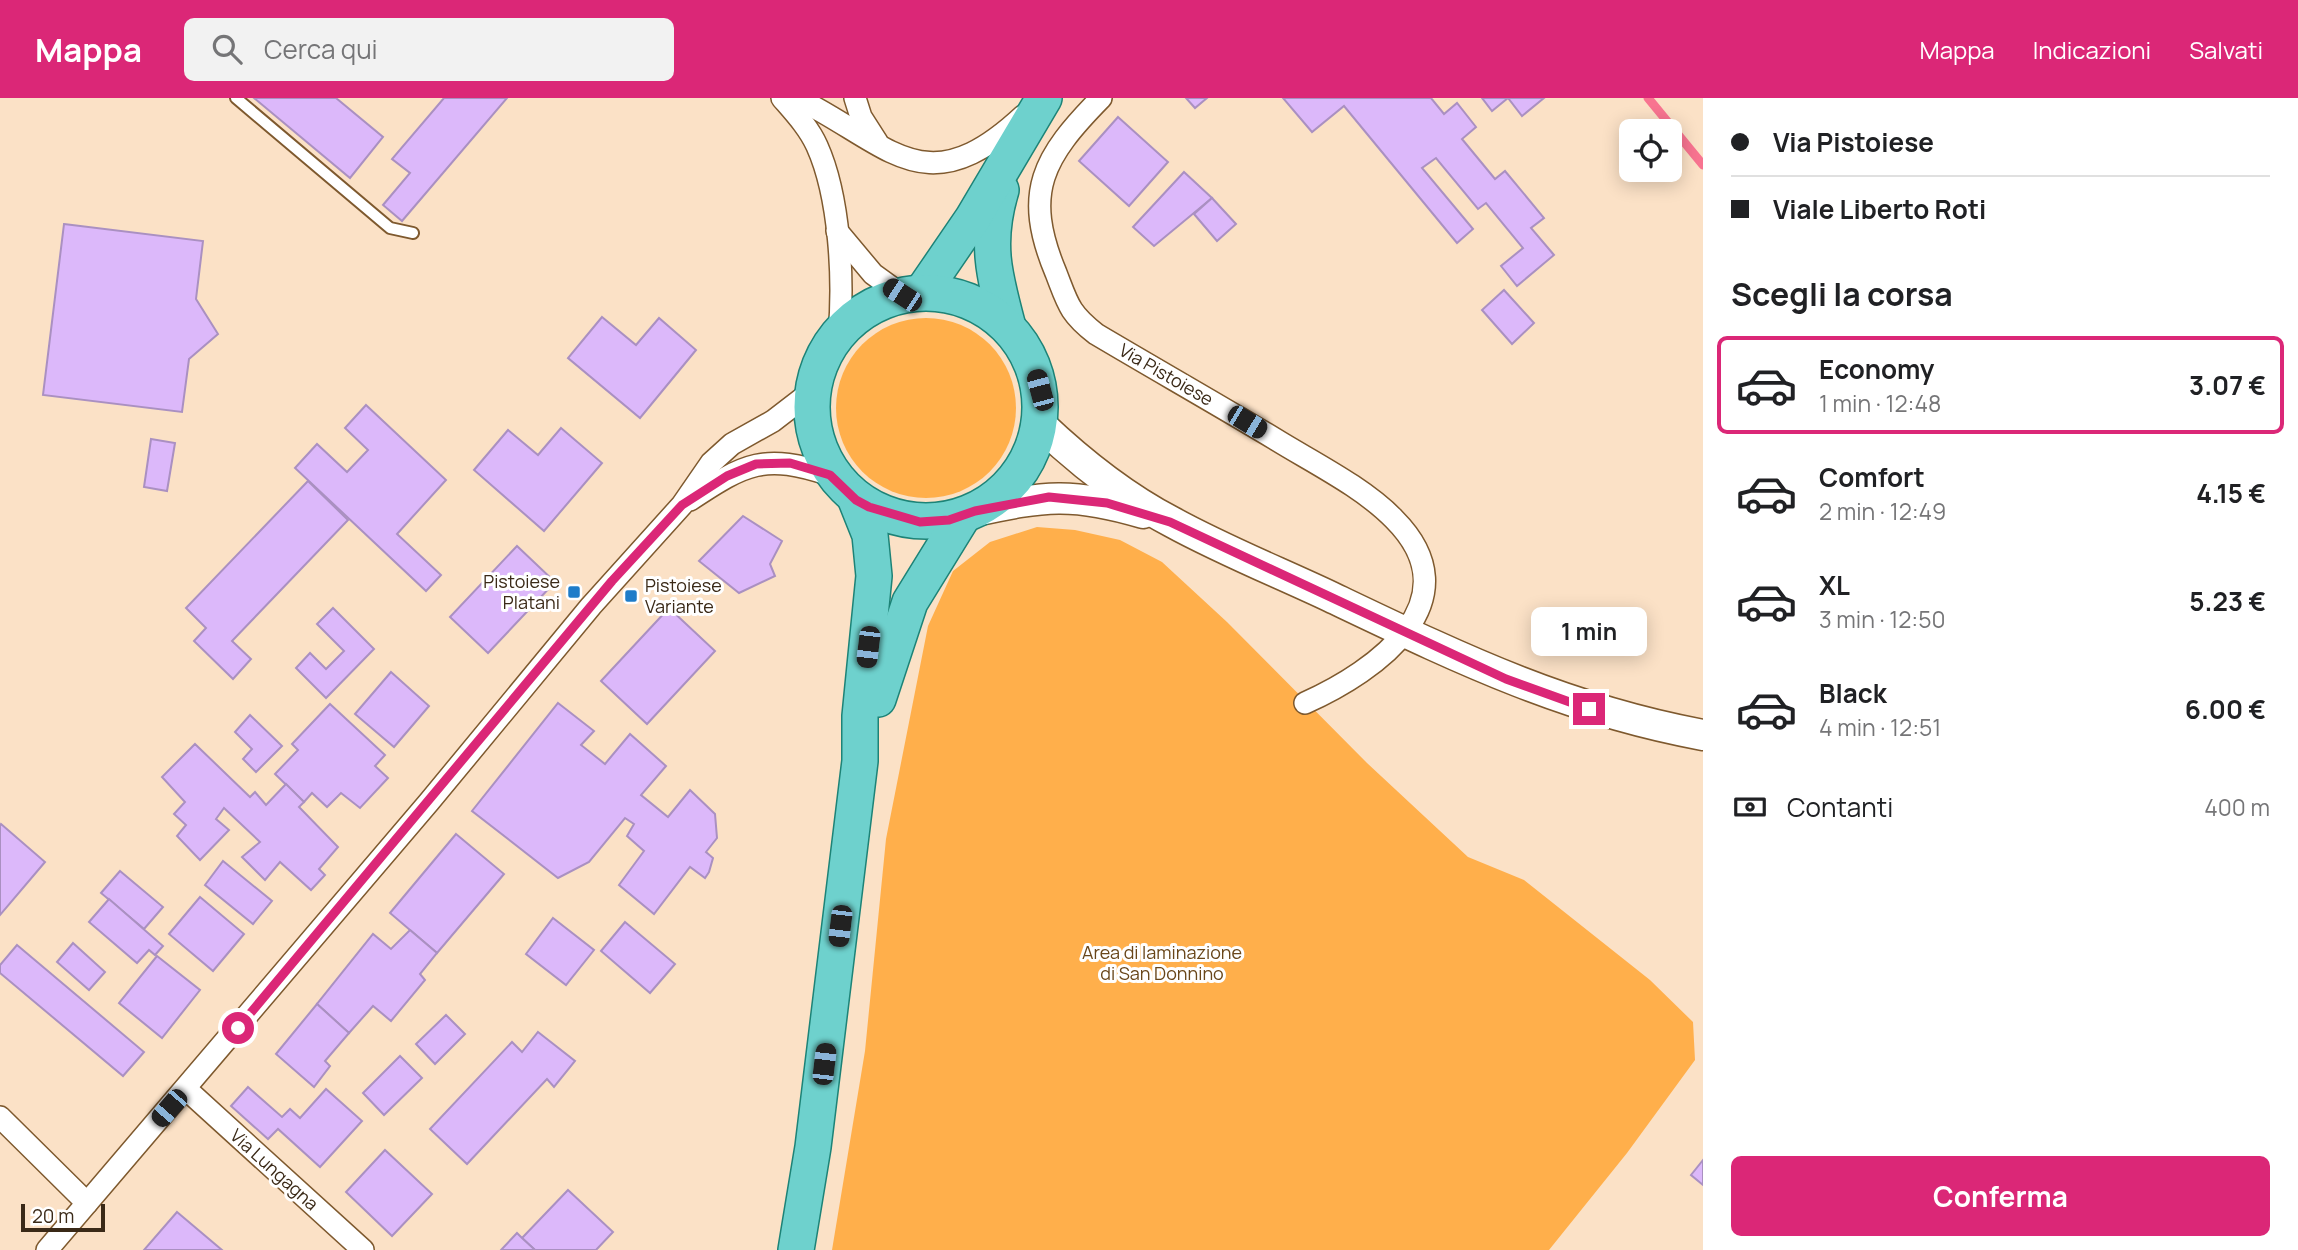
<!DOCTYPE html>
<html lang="it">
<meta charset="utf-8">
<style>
:root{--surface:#fff;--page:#f2f2f2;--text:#202124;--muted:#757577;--line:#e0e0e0;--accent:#db2777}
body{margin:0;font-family:Manrope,sans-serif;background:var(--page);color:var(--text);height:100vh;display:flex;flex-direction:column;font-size:26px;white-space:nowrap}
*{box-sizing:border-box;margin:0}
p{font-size:23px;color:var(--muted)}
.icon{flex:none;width:38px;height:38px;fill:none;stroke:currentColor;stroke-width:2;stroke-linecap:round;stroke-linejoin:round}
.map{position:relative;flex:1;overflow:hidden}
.details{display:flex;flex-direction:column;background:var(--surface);width:595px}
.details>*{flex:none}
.banner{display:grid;align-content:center;height:154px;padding:0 28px;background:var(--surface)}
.tools{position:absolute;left:1619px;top:21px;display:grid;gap:14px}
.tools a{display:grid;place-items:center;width:63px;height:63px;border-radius:10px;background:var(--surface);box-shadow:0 4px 18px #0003;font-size:35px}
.scale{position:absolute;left:21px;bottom:18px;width:84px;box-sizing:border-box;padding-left:7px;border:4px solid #3a2917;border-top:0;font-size:19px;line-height:24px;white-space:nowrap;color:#3a2917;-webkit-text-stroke:5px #fff;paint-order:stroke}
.end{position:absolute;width:32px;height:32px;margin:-16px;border:9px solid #db2777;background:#fff;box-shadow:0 0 0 4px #fff}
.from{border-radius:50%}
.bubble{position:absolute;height:49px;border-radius:10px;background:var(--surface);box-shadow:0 4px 18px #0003;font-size:23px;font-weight:700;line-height:49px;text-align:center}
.car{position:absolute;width:21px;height:42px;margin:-21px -10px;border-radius:9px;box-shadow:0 0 5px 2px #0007;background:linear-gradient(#222 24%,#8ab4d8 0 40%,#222 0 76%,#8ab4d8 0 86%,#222 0)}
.banner b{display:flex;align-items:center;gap:24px;height:66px;font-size:26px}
.banner b+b{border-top:2px solid var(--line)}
.banner i{width:18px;height:18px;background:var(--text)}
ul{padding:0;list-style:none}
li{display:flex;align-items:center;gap:21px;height:98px;margin:0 14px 10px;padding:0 14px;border:4px solid transparent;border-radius:10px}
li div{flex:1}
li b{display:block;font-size:26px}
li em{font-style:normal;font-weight:700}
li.current{border-color:var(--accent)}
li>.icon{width:63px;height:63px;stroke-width:1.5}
h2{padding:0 28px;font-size:32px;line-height:84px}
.pay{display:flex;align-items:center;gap:18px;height:77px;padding:0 28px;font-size:26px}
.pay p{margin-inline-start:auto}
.cta{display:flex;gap:14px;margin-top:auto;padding:14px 28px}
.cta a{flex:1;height:80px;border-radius:10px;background:var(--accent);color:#fff;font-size:28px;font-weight:700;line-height:80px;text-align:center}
header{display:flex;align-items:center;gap:42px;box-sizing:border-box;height:98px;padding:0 35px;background:var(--accent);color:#fff}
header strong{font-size:33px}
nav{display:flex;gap:38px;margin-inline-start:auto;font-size:24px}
.search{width:490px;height:63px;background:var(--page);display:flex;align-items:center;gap:18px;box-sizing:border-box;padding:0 24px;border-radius:10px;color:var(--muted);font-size:26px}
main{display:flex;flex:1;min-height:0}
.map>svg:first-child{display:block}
.green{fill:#ffaf4b}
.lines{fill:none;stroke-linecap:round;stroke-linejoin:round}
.stream{stroke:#f87490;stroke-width:9}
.building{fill:#dcb8fa;stroke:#aa90c1;stroke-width:2}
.lane-casing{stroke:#7e592e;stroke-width:14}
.street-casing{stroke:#7e592e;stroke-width:24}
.secondary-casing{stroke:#7e592e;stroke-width:33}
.primary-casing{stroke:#1d8377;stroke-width:38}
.lane{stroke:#fff;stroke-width:10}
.street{stroke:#fff;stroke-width:21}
.secondary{stroke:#fff;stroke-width:30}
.primary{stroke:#6ed1cd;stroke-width:35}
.route{stroke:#db2777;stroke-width:9}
.poi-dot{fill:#1e7cc9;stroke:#fff;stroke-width:2.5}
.labels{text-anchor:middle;stroke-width:6;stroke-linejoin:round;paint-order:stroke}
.street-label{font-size:18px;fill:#3a2917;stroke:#fff}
.poi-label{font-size:18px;fill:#3a2917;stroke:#fff;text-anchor:end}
.park-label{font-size:18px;fill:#694619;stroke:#fff}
</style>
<header>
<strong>Mappa</strong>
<div class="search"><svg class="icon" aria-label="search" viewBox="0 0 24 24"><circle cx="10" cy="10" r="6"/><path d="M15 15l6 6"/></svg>Cerca qui</div>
<nav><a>Mappa</a><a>Indicazioni</a><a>Salvati</a></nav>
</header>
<main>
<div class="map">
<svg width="1703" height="1152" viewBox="0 0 1703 1152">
<rect width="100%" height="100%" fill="#fbe1c6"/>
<g class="green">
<circle cx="926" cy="310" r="90"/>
<polygon points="1037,429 1075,432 1120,442 1162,464 1227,524 1367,665 1468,759 1524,782 1650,882 1693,924 1695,962 1627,1055 1549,1152 832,1152 865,953 886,741 928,528 953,473 990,444"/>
</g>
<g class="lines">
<polyline class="stream" points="1648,0 1703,67"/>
</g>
<g class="building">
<polygon points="254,0 336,0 383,39 350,80"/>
<polygon points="444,0 507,0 402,123 383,107 410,75 392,61"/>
<polygon points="1186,0 1207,0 1195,10"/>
<polygon points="1283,0 1431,0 1444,16 1457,5 1476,29 1462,41 1495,81 1505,73 1544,120 1531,130 1554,157 1517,188 1501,168 1523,150 1486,105 1478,111 1436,60 1422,70 1473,131 1457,145 1344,8 1312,34"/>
<polygon points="1482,0 1544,0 1522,18 1508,0 1492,13"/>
<polygon points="1118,19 1168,64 1129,108 1079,63"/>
<polygon points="1184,74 1212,100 1154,148 1133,129"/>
<polygon points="1212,100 1236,126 1217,143 1194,116"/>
<polygon points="64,126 203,143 196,201 218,236 189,261 182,314 43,297"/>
<polygon points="1504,192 1534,225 1512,246 1482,212"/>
<polygon points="602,219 636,247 659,220 696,252 640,320 568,260"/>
<polygon points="366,307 446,382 397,436 441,477 426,493 295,370 317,346 347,374 368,352 345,330"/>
<polygon points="561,330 602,365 544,433 474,372 508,332 538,357"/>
<polygon points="151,341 175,345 167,393 144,389"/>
<polygon points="308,383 348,422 232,543 251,561 233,581 194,543 206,530 186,510"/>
<polygon points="743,418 782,443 770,466 775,478 739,495 699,463"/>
<polygon points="517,448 555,484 488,555 450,519"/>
<polygon points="333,510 374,551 326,600 296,570 310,555 326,571 344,553 317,526"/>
<polygon points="669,510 715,553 647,626 601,583"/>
<polygon points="391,574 429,608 394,649 355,616"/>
<polygon points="558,605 594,633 581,647 605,666 630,636 666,668 641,697 668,719 690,692 715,716 717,740 706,754 713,760 709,774 705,780 690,769 654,816 619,787 644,753 627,738 634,726 625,720 589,764 558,780 472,713"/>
<polygon points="330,606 385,657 375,668 388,680 360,710 341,695 327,709 312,695 304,704 275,676 298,652 292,646"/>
<polygon points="250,617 282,648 256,674 243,661 252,651 235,634"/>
<polygon points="195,646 250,699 255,694 266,707 286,686 304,704 299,709 338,749 319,771 325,777 311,792 280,764 265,782 242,759 260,744 224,710 216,721 229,732 200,762 177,738 186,727 174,716 185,704 162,679"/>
<polygon points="1,726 45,764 0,817 0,728"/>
<polygon points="456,736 504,776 437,855 390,815"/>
<polygon points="223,763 272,803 253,826 205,787"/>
<polygon points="120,773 163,809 144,831 101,795"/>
<polygon points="200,799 244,836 213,873 169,836"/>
<polygon points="109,801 163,848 155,857 149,852 137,865 89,824"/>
<polygon points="553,820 594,852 566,887 526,856"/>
<polygon points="625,824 675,866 650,895 601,853"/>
<polygon points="410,832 437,855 420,876 425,882 391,923 373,908 349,935 317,906 373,836 391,851"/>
<polygon points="73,845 105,874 89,892 57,864"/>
<polygon points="17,847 144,954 123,978 0,875 0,867"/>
<polygon points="157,858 200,892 162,940 119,905"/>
<polygon points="317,906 349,935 325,963 330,968 314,989 276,956"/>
<polygon points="446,917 465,936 435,966 416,946"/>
<polygon points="538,934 575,963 554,989 547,981 467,1066 430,1031 512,944 522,954"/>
<polygon points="400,958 422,980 384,1017 363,995"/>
<polygon points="248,989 282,1019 290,1011 300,1020 326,991 362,1023 320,1069 278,1031 268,1041 231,1008"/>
<polygon points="385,1052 432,1096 392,1138 346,1094"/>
<polygon points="1703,1062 1703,1087 1691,1077"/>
<polygon points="568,1092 613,1134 596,1152 535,1152 522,1140"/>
<polygon points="177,1114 222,1152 144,1152"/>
<polygon points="517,1135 522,1140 535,1152 501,1152"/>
</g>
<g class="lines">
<defs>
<polyline id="lane" points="236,0 390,130 413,135"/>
<g id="street">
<path d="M782 0C795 15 809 30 817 48 840 99 844 182 839 237"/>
<path d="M797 0C891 47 925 109 1023 18"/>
<polyline points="855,0 861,19 877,44"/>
<path d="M1101 0C1043 59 1022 94 1056 175 1068 206 1069 215 1096 236 1155 271 1215 305 1275 341 1312 364 1363 389 1394 421 1475 502 1377 573 1305 605"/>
<polyline points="837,133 873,176 902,197"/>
<path d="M690 402C746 365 764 355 830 377"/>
<polyline points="186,991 363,1152"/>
<polyline points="0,1019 87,1105"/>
<polyline points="47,1152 429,704 591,508 682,407 711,365 732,346 773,323 812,293"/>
</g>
<g id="secondary">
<path d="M1040 326C1080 364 1124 399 1172 424 1223 452 1278 474 1331 499 1457 559 1563 611 1703 637"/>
<path d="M975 413C1044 398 1073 394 1143 415"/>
</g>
<g id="primary">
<path d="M1001 92C985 145 994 177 1008 229"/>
<polyline points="923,193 973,120 1044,0"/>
<circle cx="926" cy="309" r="114"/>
<polyline points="878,601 910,504 963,418"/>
<polyline points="796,1152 813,1049 860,663 860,618 874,478 870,437 856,402"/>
</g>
</defs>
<use href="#lane" class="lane-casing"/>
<use href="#street" class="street-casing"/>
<use href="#secondary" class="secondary-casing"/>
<use href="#primary" class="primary-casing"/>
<use href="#lane" class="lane"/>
<use href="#street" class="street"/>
<use href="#secondary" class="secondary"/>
<use href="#primary" class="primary"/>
</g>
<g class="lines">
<polyline class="route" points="238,930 612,483 682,407 727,378 756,366 790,365 830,377 856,402 869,409 920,424 949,422 975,413 1049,399 1107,405 1170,424 1506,581 1589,611"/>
</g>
<g class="poi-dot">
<rect x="567" y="487" width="14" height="14" rx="3.5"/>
<rect x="624" y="491" width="14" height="14" rx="3.5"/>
</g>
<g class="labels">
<g class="street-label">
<text transform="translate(1166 277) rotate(30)" y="6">Via Pistoiese</text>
<text transform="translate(274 1072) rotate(42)" y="6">Via Lungagna</text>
</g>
<g class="poi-label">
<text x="560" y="490">Pistoiese<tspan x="560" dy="21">Platani</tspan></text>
<text x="645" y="494" text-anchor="start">Pistoiese<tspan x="645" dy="21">Variante</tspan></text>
</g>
<g class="park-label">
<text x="1162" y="861">Area di laminazione<tspan x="1162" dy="21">di San Donnino</tspan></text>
</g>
</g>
</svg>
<div class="tools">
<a><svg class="icon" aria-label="locate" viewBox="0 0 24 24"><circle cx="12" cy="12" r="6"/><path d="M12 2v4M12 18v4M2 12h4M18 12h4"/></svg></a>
</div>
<div class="scale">20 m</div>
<i class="end from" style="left:238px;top:930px"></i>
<i class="end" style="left:1589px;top:611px"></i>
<div class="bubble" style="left:1531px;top:509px;width:116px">1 min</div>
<i class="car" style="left:902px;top:197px;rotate:303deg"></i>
<i class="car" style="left:1040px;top:292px;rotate:345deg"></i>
<i class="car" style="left:1247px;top:324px;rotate:121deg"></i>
<i class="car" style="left:868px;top:549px;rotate:187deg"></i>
<i class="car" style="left:840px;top:828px;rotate:187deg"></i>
<i class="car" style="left:824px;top:966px;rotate:7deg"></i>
<i class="car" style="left:169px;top:1010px;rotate:221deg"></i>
</div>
<section class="details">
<div class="banner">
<b><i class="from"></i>Via Pistoiese</b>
<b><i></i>Viale Liberto Roti</b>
</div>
<h2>Scegli la corsa</h2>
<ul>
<li class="current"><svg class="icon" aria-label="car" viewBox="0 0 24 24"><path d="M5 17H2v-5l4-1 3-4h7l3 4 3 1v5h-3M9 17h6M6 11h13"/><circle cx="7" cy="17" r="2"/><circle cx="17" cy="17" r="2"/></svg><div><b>Economy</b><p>1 min · 12:48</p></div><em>3.07 €</em></li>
<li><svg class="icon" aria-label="car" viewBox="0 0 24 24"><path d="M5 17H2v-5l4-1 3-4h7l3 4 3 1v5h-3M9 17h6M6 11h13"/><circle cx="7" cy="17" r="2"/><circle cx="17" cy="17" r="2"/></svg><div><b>Comfort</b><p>2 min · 12:49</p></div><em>4.15 €</em></li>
<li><svg class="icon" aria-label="car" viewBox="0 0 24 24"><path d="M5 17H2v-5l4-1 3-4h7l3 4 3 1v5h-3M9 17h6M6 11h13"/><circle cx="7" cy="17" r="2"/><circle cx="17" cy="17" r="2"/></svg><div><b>XL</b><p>3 min · 12:50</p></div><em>5.23 €</em></li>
<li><svg class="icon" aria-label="car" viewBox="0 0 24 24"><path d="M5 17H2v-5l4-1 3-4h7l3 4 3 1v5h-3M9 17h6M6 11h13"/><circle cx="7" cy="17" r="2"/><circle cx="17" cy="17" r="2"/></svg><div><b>Black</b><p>4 min · 12:51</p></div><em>6.00 €</em></li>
</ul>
<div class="pay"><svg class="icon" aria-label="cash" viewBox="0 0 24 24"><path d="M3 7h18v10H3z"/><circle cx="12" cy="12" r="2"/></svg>Contanti<p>400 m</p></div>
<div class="cta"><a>Conferma</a></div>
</section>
</main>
